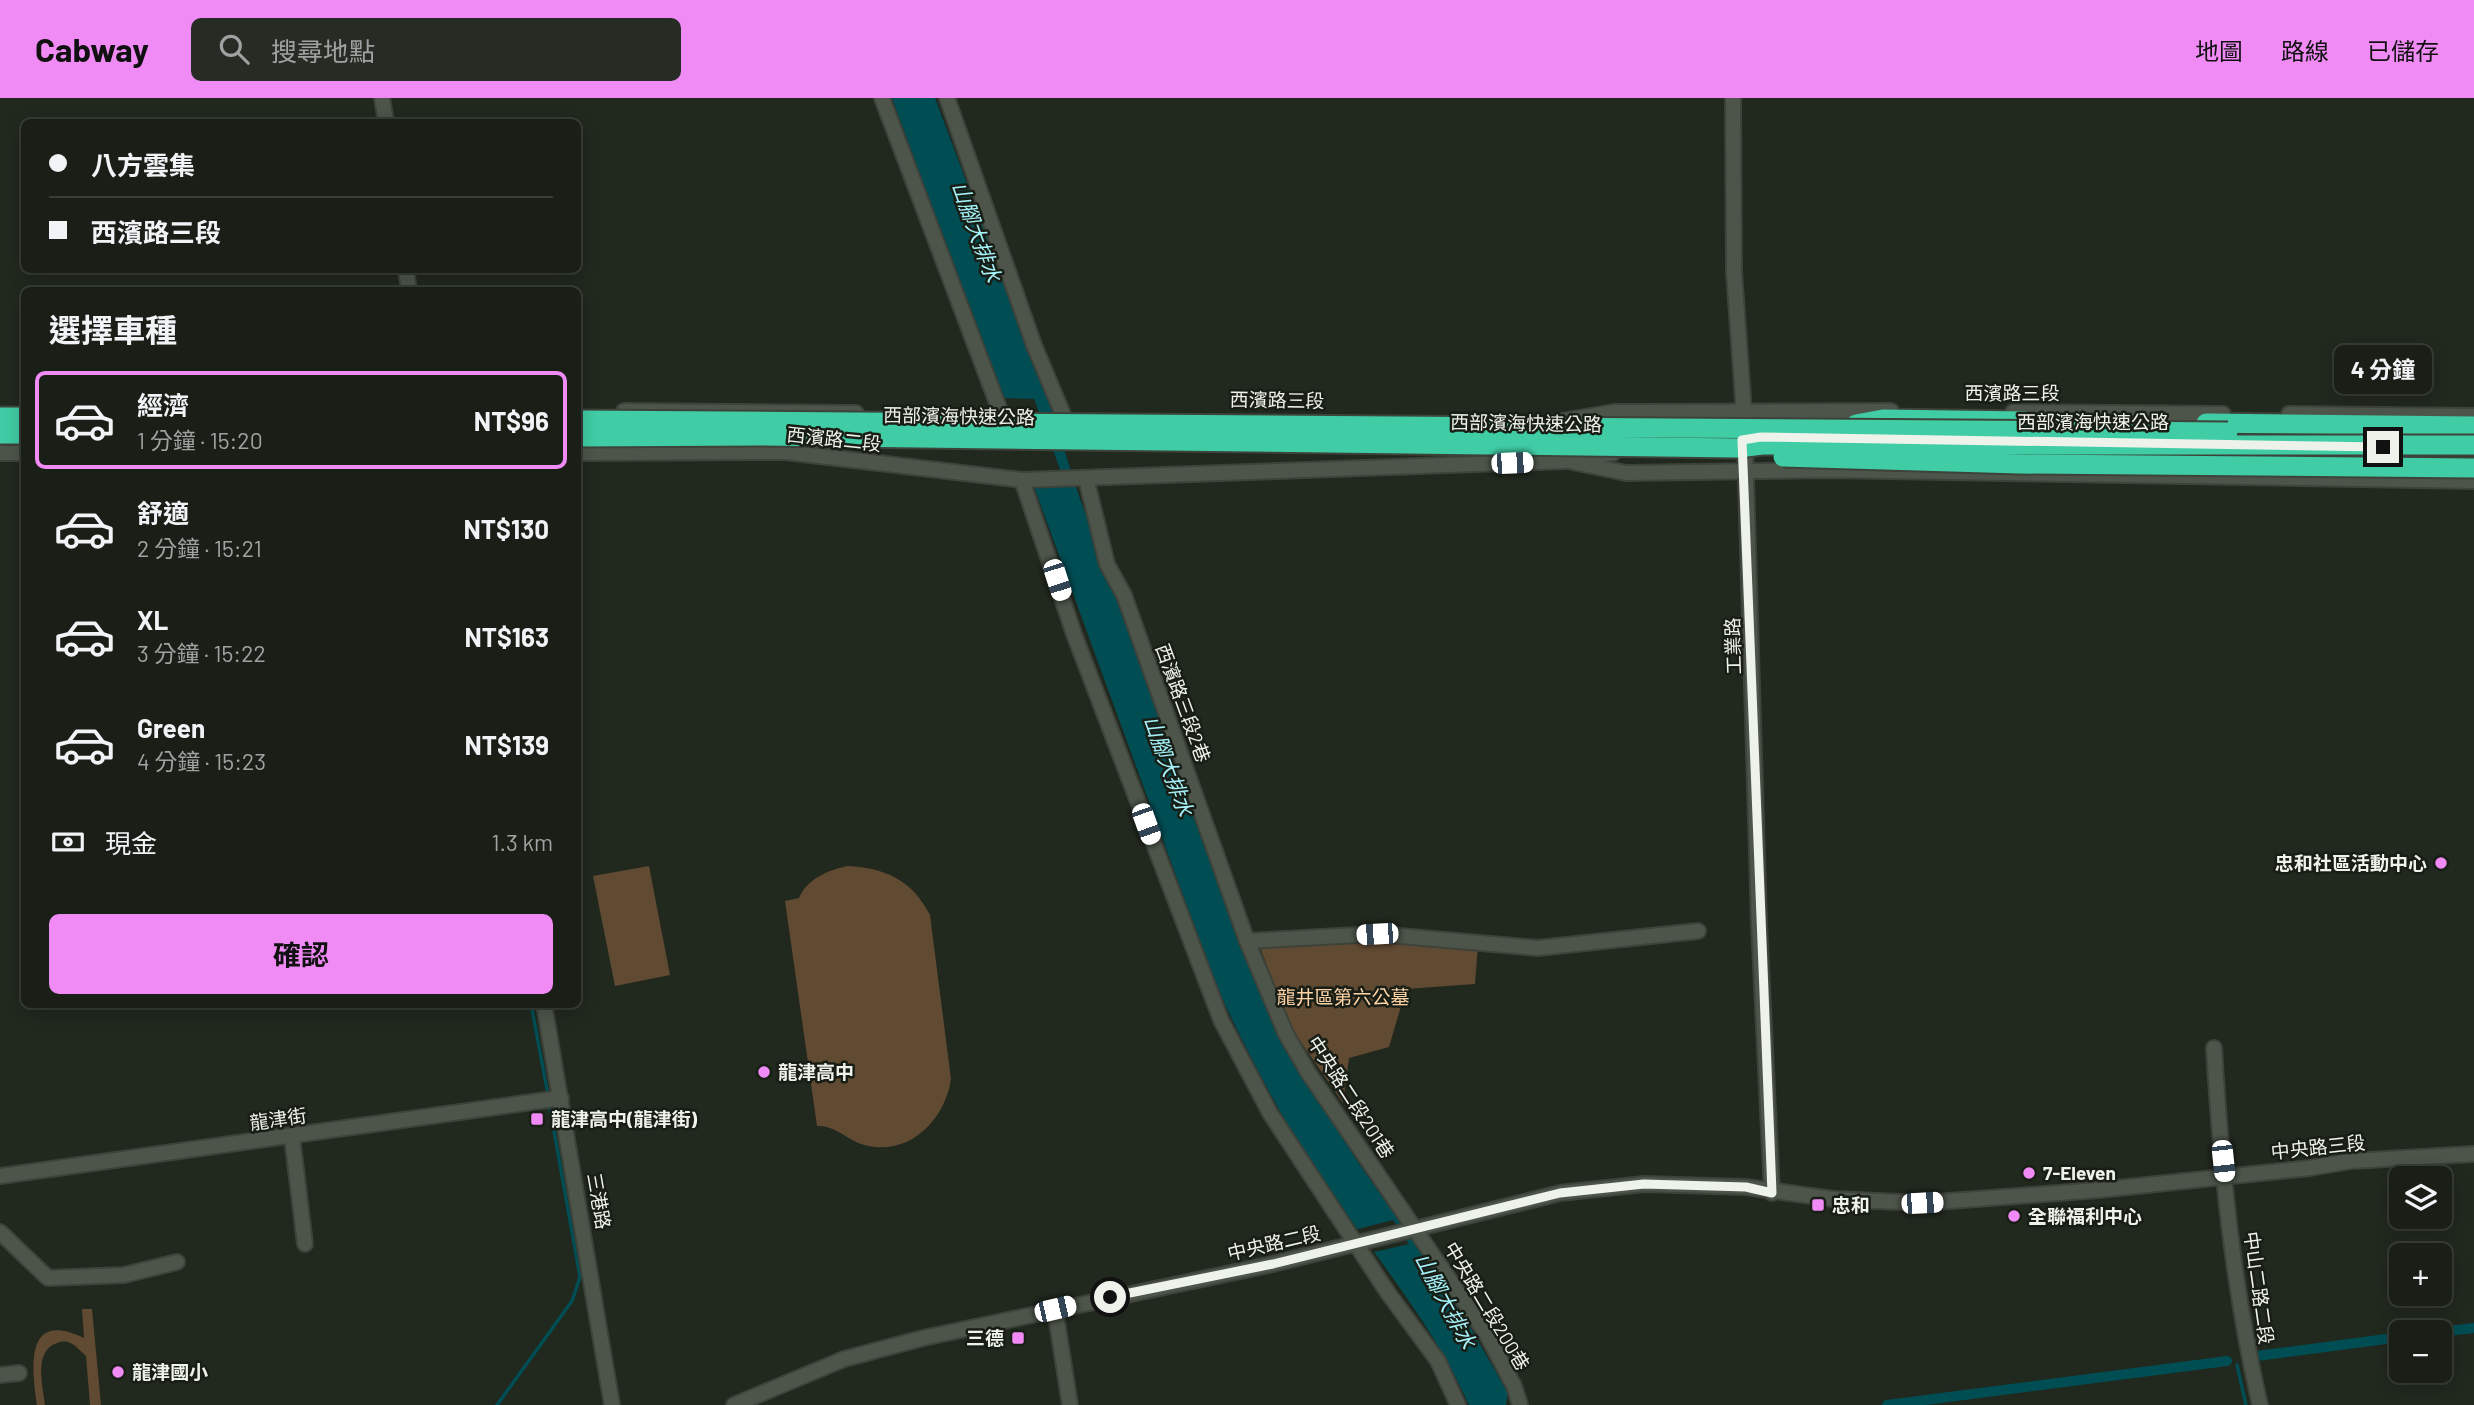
<!DOCTYPE html>
<html lang="zh-TW">
<meta charset="utf-8">
<style>
:root{--surface:#191e16;--page:#262b23;--text:#f1f3f6;--muted:#9fa2a1;--line:#373c35;--accent:#f08bf5}
body{margin:0;font-family:Barlow,"Noto Sans TC",sans-serif;background:var(--page);color:var(--text);height:100vh;display:flex;flex-direction:column;font-size:26px;white-space:nowrap}
*{box-sizing:border-box;margin:0}
p{font-size:23px;color:var(--muted)}
.icon{flex:none;width:38px;height:38px;fill:none;stroke:currentColor;stroke-width:2;stroke-linecap:round;stroke-linejoin:round}
.map{position:relative;flex:1;overflow:hidden}
.side{position:absolute;left:21px;top:189px;width:560px;height:721px;display:flex;flex-direction:column;background:var(--surface);border-radius:10px;box-shadow:0 4px 18px #0003,0 0 0 2px var(--line)}
.side>*{flex:none}
.top-card{position:absolute;left:21px;top:21px;width:560px;height:154px;border-radius:10px;box-shadow:0 4px 18px #0003,0 0 0 2px var(--line);display:grid;align-content:center;height:154px;padding:0 28px;background:var(--surface)}
.tools{position:absolute;left:2389px;top:1068px;display:grid;gap:14px}
.tools a{display:grid;place-items:center;width:63px;height:63px;border-radius:10px;background:var(--surface);box-shadow:0 4px 18px #0003,0 0 0 2px var(--line);font-size:35px}
.end{position:absolute;width:32px;height:32px;margin:-16px;border:9px solid #edf2eb;background:#111;box-shadow:0 0 0 4px #111}
.from{border-radius:50%}
.bubble{position:absolute;height:49px;border-radius:10px;background:var(--surface);box-shadow:0 4px 18px #0003,0 0 0 2px var(--line);font-size:23px;font-weight:700;line-height:49px;text-align:center}
.car{position:absolute;width:21px;height:42px;margin:-21px -10px;border-radius:9px;box-shadow:0 0 5px 2px #0007;background:linear-gradient(#fff 24%,#345 0 40%,#fff 0 76%,#345 0 86%,#fff 0)}
.top-card b{display:flex;align-items:center;gap:24px;height:66px;font-size:26px}
.top-card b+b{border-top:2px solid var(--line)}
.top-card i{width:18px;height:18px;background:var(--text)}
ul{padding:0;list-style:none}
li{display:flex;align-items:center;gap:21px;height:98px;margin:0 14px 10px;padding:0 14px;border:4px solid transparent;border-radius:10px}
li div{flex:1}
li b{display:block;font-size:26px}
li em{font-style:normal;font-weight:700}
li.current{border-color:var(--accent)}
li>.icon{width:63px;height:63px;stroke-width:1.5}
h2{padding:0 28px;font-size:32px;line-height:84px}
.pay{display:flex;align-items:center;gap:18px;height:77px;padding:0 28px;font-size:26px}
.pay p{margin-inline-start:auto}
.cta{display:flex;gap:14px;margin-top:auto;padding:14px 28px}
.cta a{flex:1;height:80px;border-radius:10px;background:var(--accent);color:#111;font-size:28px;font-weight:700;line-height:80px;text-align:center}
header{display:flex;align-items:center;gap:42px;box-sizing:border-box;height:98px;padding:0 35px;background:var(--accent);color:#111}
header strong{font-size:33px}
nav{display:flex;gap:38px;margin-inline-start:auto;font-size:24px}
.search{width:490px;height:63px;background:var(--page);display:flex;align-items:center;gap:18px;box-sizing:border-box;padding:0 24px;border-radius:10px;color:var(--muted);font-size:26px}
.map>svg:first-child{display:block}
.green{fill:#614a32}
.water{fill:#004d53}
.pier{fill:#21281e}
.lines{fill:none;stroke-linecap:round;stroke-linejoin:round}
.stream{stroke:#004d53;stroke-width:3.5}
.canal{stroke:#004d53;stroke-width:10}
.minor-casing{stroke:#3d423a;stroke-width:18}
.highway-casing{stroke:#3d423a;stroke-width:23}
.minor{stroke:#4d554a;stroke-width:14}
.highway{stroke:#40cca4;stroke-width:19}
.highway-bridge-casing{stroke:#3d423a;stroke-width:23;stroke-linecap:butt}
.highway-bridge{stroke:#40cca4;stroke-width:19}
.route{stroke:#edf2eb;stroke-width:9}
.poi-dot{fill:#f08bf5;stroke:#181e15;stroke-width:2.5}
.labels{text-anchor:middle;stroke-width:5;stroke-linejoin:round;paint-order:stroke}
.street-label{font-size:19px;fill:#edf2eb;stroke:#181e15}
.poi-label{font-size:19px;font-weight:bold;fill:#edf2eb;stroke:#181e15;text-anchor:start}
.park-label{font-size:19px;fill:#fed3a6;stroke:#181e15}
.water-label{font-size:21px;font-style:italic;fill:#a5f2fa;stroke:#181e15}
</style>
<header>
<strong>Cabway</strong>
<div class="search"><svg class="icon" aria-label="search" viewBox="0 0 24 24"><circle cx="10" cy="10" r="6"/><path d="M15 15l6 6"/></svg>搜尋地點</div>
<nav><a>地圖</a><a>路線</a><a>已儲存</a></nav>
</header>
<div class="map">
<svg width="2474" height="1307" viewBox="0 0 2474 1307">
<rect width="100%" height="100%" fill="#21281e"/>
<g class="green">
<polygon points="649,768 670,877 615,888 593,778"/>
<path d="M847 768C886 770 912 782 930 817L951 981C945 1023 907 1061 861 1046 845 1040 834 1027 817 1028L785 803 799 800C808 780 827 773 847 768Z"/>
<polygon points="1405,836 1478,846 1475,886 1406,891 1389,949 1349,960 1343,1005 1289,927 1260,849"/>
<path d="M82 1211H92L101 1307H90L86 1258C76 1249 70 1240 57 1245 33 1253 43 1288 45 1307H37C32 1270 24 1211 84 1240Z"/>
</g>
<path class="water" d="M892 0H935L1049 304 1078 395 1248 867 1291 958 1360 1067 1454 1201 1508 1295 1506 1307H1469C1431 1222 1368 1150 1317 1074 1278 1015 1247 953 1217 890Z"/>
<g class="pier">
<polygon points="998,300 1034,301 1064,382 1028,381"/>
<polygon points="1393,1122 1409,1146 1370,1155 1354,1132"/>
</g>
<g class="lines">
<g class="stream">
<polyline points="531,906 548,997"/>
<polyline points="2237,1267 2246,1307"/>
<polyline points="497,1307 572,1203 580,1179 549,1005"/>
</g>
<g class="canal">
<polyline points="2440,1234 2474,1230"/>
<polyline points="2257,1258 2401,1239"/>
<polyline points="1887,1307 2227,1263"/>
</g>
<defs>
<g id="minor">
<polyline points="382,0 386,24"/>
<polyline points="882,0 1002,318"/>
<polyline points="947,0 1034,247 1064,319"/>
<polyline points="1733,0 1734,174 1744,315 1759,826 1772,1095"/>
<polyline points="406,172 409,192"/>
<polyline points="624,313 856,315"/>
<polyline points="2013,314 2223,316"/>
<polyline points="2289,316 2474,318"/>
<polyline points="1562,323 1614,314 1891,313"/>
<polyline points="0,355 24,355"/>
<polyline points="578,355 785,354 1022,382 1565,363 1613,355"/>
<polyline points="1573,364 1626,375 1830,372 2474,383"/>
<polyline points="1086,380 1107,466 1124,497 1247,843 1286,936 1308,974 1487,1237 1514,1288 1520,1307"/>
<polyline points="1022,382 1074,536 1221,922 1270,1015 1388,1195 1438,1263 1458,1307"/>
<polyline points="1247,843 1377,836 1538,850 1698,833"/>
<polyline points="544,906 612,1307"/>
<path d="M2214 950C2221 1069 2233 1191 2260 1307"/>
<polyline points="292,1039 305,1146"/>
<polyline points="0,1078 561,1000"/>
<polyline points="0,1134 48,1180 124,1177 177,1164"/>
<polyline points="1055,1211 1070,1307"/>
<polyline points="0,1277 19,1275"/>
<polyline points="734,1307 844,1261 923,1240 1273,1166 1560,1095 1644,1086 1746,1089 1833,1101 1922,1105 2099,1092 2310,1070 2351,1063 2474,1056"/>
</g>
<g id="highway">
<polyline points="0,319 24,319"/>
<polyline points="2206,325 2474,328"/>
<polyline points="1856,326 1883,321 2025,323"/>
<polyline points="0,336 24,336"/>
</g>
</defs>
<use href="#minor" class="minor-casing"/>
<use href="#highway" class="highway-casing"/>
<use href="#minor" class="minor"/>
<use href="#highway" class="highway"/>
<defs>
<g id="highway-bridge">
<polyline points="578,322 2228,334"/>
<polyline points="578,339 761,338 1738,350 1762,347 2474,347"/>
<polyline points="1783,359 2019,366 2474,370"/>
</g>
</defs>
<use href="#highway-bridge" class="highway-bridge-casing"/>
<use href="#highway-bridge" class="highway-bridge"/>
</g>
<g class="lines">
<polyline class="route" points="1110,1199 1273,1166 1560,1095 1644,1086 1746,1089 1772,1095 1742,342 1761,339 2383,349"/>
</g>
<g class="poi-dot">
<circle cx="2441" cy="765" r="7"/>
<circle cx="764" cy="974" r="7"/>
<rect x="530" y="1014" width="14" height="14" rx="3.5"/>
<circle cx="2029" cy="1075" r="7"/>
<rect x="1811" y="1100" width="14" height="14" rx="3.5"/>
<circle cx="2014" cy="1118" r="7"/>
<rect x="1011" y="1233" width="14" height="14" rx="3.5"/>
<circle cx="118" cy="1274" r="7"/>
</g>
<g class="labels">
<g class="street-label">
<text x="2012" y="302">西濱路三段</text>
<text transform="translate(1277 302) rotate(1)" y="7">西濱路三段</text>
<text transform="translate(959 318) rotate(1)" y="7">西部濱海快速公路</text>
<text x="2093" y="331">西部濱海快速公路</text>
<text transform="translate(1526 325) rotate(1)" y="7">西部濱海快速公路</text>
<text transform="translate(834 341) rotate(6)" y="7">西濱路二段</text>
<text transform="translate(1733 548) rotate(-92)" y="7">工業路</text>
<text transform="translate(1183 605) rotate(70)" y="7">西濱路三段2巷</text>
<text transform="translate(1351 999) rotate(57)" y="7">中央路二段201巷</text>
<text transform="translate(278 1021) rotate(-8)" y="7">龍津街</text>
<text transform="translate(2318 1049) rotate(-6)" y="7">中央路三段</text>
<text transform="translate(599 1103) rotate(80)" y="7">三港路</text>
<text transform="translate(1274 1145) rotate(-13)" y="7">中央路二段</text>
<text transform="translate(2259 1190) rotate(82)" y="7">中山二路二段</text>
<text transform="translate(1487 1208) rotate(59)" y="7">中央路二段200巷</text>
</g>
<g class="poi-label">
<text x="2427" y="772" text-anchor="end">忠和社區活動中心</text>
<text x="778" y="981">龍津高中</text>
<text x="551" y="1028">龍津高中(龍津街)</text>
<text x="2043" y="1082">7-Eleven</text>
<text x="1832" y="1114">忠和</text>
<text x="2028" y="1125">全聯福利中心</text>
<text x="1004" y="1247" text-anchor="end">三德</text>
<text x="132" y="1281">龍津國小</text>
</g>
<g class="park-label">
<text x="1343" y="906">龍井區第六公墓</text>
</g>
<g class="water-label">
<text transform="translate(976 134) rotate(70)" y="7">山腳大排水</text>
<text transform="translate(1168 668) rotate(70)" y="7">山腳大排水</text>
<text transform="translate(1445 1203) rotate(62)" y="7">山腳大排水</text>
</g>
</g>
</svg>
<div class="tools">
<a><svg class="icon" aria-label="layers" viewBox="0 0 24 24"><path d="M12 4l9 5-9 5-9-5zM3 14l9 5 9-5"/></svg></a>
<a>+</a>
<a>−</a>
</div>
<i class="end from" style="left:1110px;top:1199px"></i>
<i class="end" style="left:2383px;top:349px"></i>
<div class="bubble" style="left:2334px;top:247px;width:98px">4 分鐘</div>
<i class="car" style="left:1512px;top:365px;rotate:88deg"></i>
<i class="car" style="left:1057px;top:482px;rotate:162deg"></i>
<i class="car" style="left:1146px;top:726px;rotate:160deg"></i>
<i class="car" style="left:1377px;top:836px;rotate:267deg"></i>
<i class="car" style="left:2223px;top:1063px;rotate:174deg"></i>
<i class="car" style="left:1922px;top:1105px;rotate:87deg"></i>
<i class="car" style="left:1055px;top:1211px;rotate:77deg"></i>
<div class="top-card">
<b><i class="from"></i>八方雲集</b>
<b><i></i>西濱路三段</b>
</div>
<section class="side">
<h2>選擇車種</h2>
<ul>
<li class="current"><svg class="icon" aria-label="car" viewBox="0 0 24 24"><path d="M5 17H2v-5l4-1 3-4h7l3 4 3 1v5h-3M9 17h6M6 11h13"/><circle cx="7" cy="17" r="2"/><circle cx="17" cy="17" r="2"/></svg><div><b>經濟</b><p>1 分鐘 · 15:20</p></div><em>NT$96</em></li>
<li><svg class="icon" aria-label="car" viewBox="0 0 24 24"><path d="M5 17H2v-5l4-1 3-4h7l3 4 3 1v5h-3M9 17h6M6 11h13"/><circle cx="7" cy="17" r="2"/><circle cx="17" cy="17" r="2"/></svg><div><b>舒適</b><p>2 分鐘 · 15:21</p></div><em>NT$130</em></li>
<li><svg class="icon" aria-label="car" viewBox="0 0 24 24"><path d="M5 17H2v-5l4-1 3-4h7l3 4 3 1v5h-3M9 17h6M6 11h13"/><circle cx="7" cy="17" r="2"/><circle cx="17" cy="17" r="2"/></svg><div><b>XL</b><p>3 分鐘 · 15:22</p></div><em>NT$163</em></li>
<li><svg class="icon" aria-label="car" viewBox="0 0 24 24"><path d="M5 17H2v-5l4-1 3-4h7l3 4 3 1v5h-3M9 17h6M6 11h13"/><circle cx="7" cy="17" r="2"/><circle cx="17" cy="17" r="2"/></svg><div><b>Green</b><p>4 分鐘 · 15:23</p></div><em>NT$139</em></li>
</ul>
<div class="pay"><svg class="icon" aria-label="cash" viewBox="0 0 24 24"><path d="M3 7h18v10H3z"/><circle cx="12" cy="12" r="2"/></svg>現金<p>1.3 km</p></div>
<div class="cta"><a>確認</a></div>
</section>
</div>
